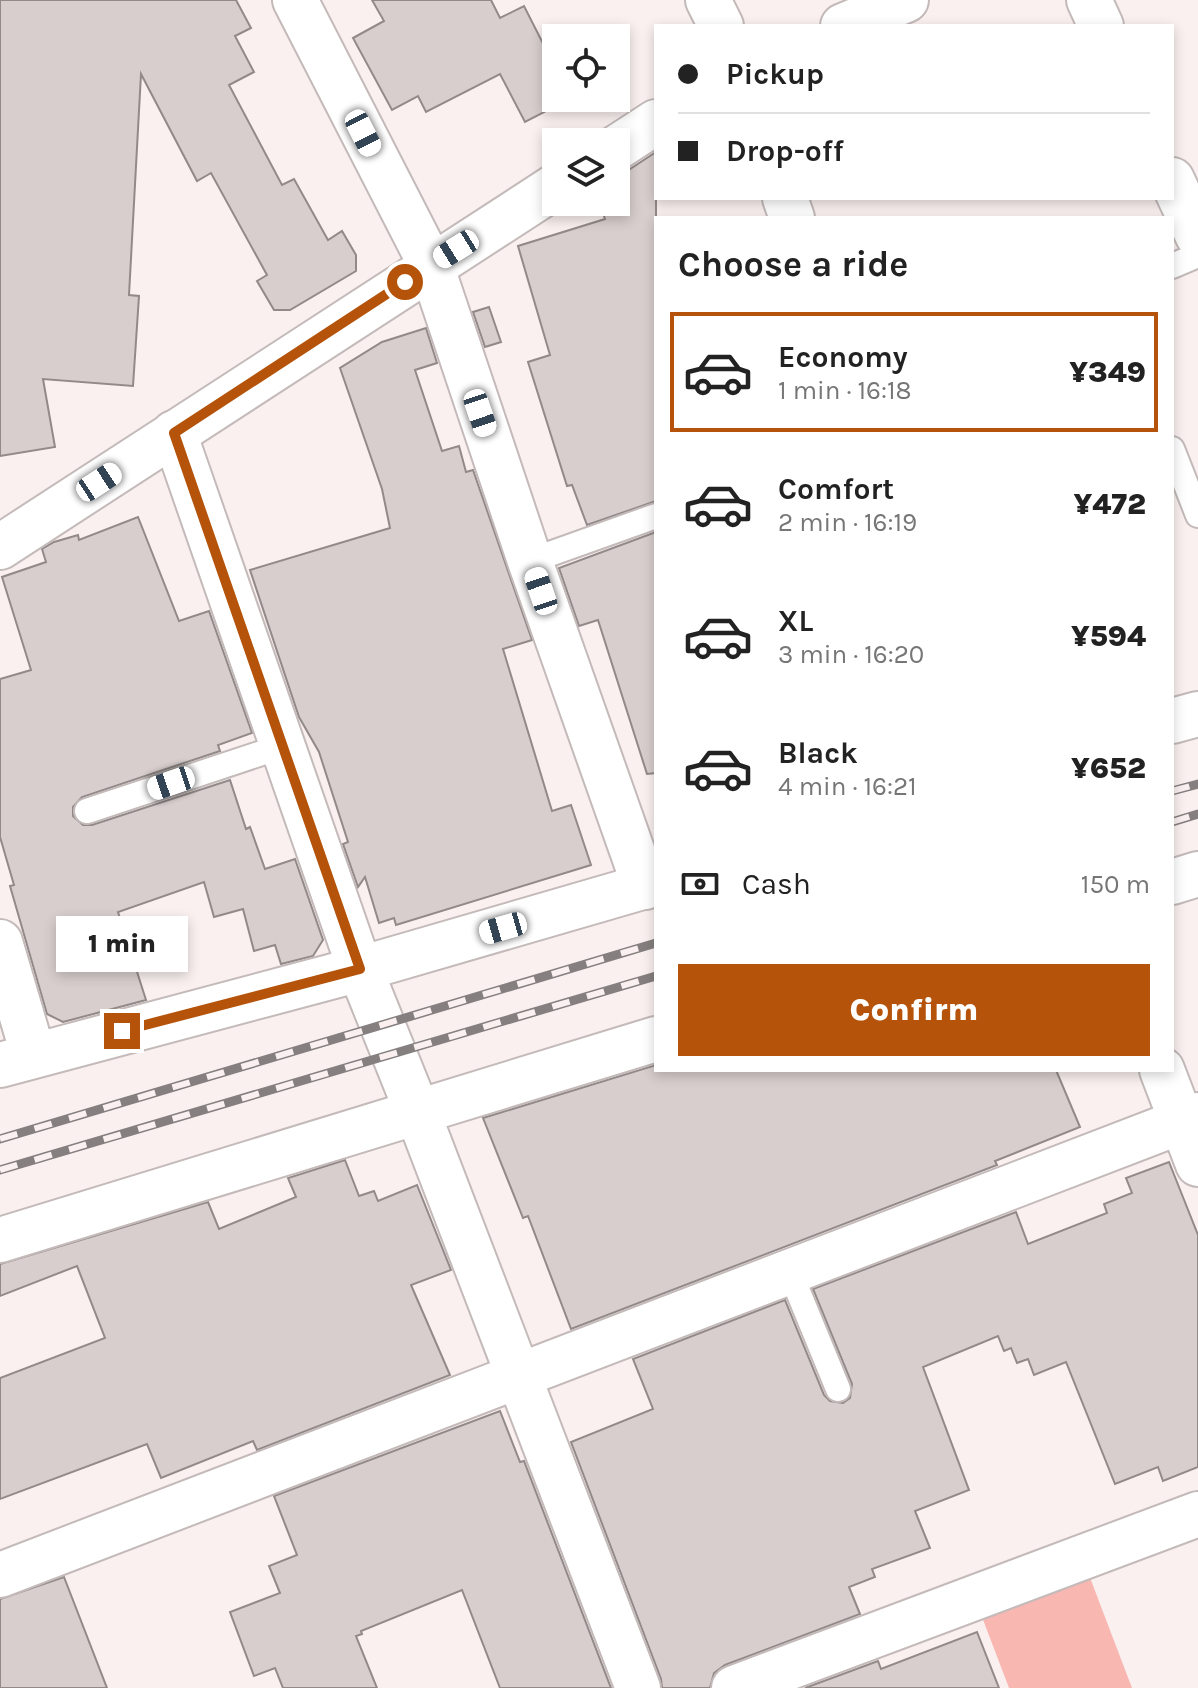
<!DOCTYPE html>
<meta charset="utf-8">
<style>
:root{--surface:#fff;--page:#f6f6f6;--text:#222;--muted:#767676;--line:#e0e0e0;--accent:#b45309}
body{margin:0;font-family:Karla,sans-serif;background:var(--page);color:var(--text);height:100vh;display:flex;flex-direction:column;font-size:30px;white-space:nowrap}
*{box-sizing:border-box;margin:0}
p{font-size:26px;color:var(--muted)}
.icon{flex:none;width:44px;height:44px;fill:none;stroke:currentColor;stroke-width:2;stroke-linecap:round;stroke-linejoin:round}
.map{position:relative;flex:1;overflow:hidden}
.drawer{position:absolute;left:654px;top:216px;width:520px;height:856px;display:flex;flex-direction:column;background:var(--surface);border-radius:0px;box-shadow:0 4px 12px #0003}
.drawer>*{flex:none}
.guide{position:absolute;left:654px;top:24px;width:520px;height:176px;border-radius:0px;box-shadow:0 4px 12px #0003;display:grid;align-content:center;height:176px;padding:0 24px;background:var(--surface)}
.fabs{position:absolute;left:542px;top:24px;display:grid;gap:16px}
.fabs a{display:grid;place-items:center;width:88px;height:88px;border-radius:0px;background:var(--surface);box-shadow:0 4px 12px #0003;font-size:40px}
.end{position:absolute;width:36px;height:36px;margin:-18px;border:10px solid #b45309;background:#fff;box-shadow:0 0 0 4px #fff}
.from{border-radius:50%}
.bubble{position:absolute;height:56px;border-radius:0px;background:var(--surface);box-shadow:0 4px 12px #0003;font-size:26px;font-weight:800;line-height:56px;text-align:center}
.car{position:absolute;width:24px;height:48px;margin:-24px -12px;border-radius:10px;box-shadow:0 0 6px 2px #0007;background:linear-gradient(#fff 24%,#345 0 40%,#fff 0 76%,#345 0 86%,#fff 0)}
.guide b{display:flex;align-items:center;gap:28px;height:76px;font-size:30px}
.guide b+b{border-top:2px solid var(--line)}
.guide i{width:20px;height:20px;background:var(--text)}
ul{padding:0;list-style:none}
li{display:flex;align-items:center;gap:24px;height:120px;margin:0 16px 12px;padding:0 8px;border:4px solid transparent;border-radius:0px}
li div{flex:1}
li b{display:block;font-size:30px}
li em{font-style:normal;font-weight:800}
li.selected{border-color:var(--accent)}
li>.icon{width:72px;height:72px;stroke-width:1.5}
h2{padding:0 24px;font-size:36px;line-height:96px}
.pay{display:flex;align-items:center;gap:20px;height:88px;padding:0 24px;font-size:30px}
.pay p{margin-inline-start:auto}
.cta{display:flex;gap:16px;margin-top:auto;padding:16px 24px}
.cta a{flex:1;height:92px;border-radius:0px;background:var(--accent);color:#fff;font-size:32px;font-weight:800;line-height:92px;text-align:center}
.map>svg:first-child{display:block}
.green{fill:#f9b7b2}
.building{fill:#d7cecd;stroke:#928a89;stroke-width:2}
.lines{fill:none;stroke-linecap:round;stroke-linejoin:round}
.lane-casing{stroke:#c3bab9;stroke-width:28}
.street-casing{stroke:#c3bab9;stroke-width:48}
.secondary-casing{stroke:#c3bab9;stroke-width:48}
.lane{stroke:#fff;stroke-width:24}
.street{stroke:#fff;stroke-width:44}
.secondary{stroke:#fff;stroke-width:44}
.rail-casing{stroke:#857f7f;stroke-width:9}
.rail{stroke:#f9f0ef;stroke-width:6;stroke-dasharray:18;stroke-linecap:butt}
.route{stroke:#b45309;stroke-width:10}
</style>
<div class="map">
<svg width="1198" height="1688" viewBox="0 0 1198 1688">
<rect width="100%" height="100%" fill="#f9f0ef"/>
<polygon class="green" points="1089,1575 1132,1688 1009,1688 982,1617"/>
<g class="building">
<polygon points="0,0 236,0 251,28 235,36 254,72 229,85 282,185 294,179 328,240 342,231 356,255 356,271 290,310 274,310 257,281 267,275 211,173 197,181 141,74 129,295 139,296 133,386 43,379 55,447 0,456"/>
<polygon points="372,0 491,0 500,18 524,6 556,69 556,106 525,122 500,74 426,112 418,96 392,110 353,38 384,21"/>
<polygon points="656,152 656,501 587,525 572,485 567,486 528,362 550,355 518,246 605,219 599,202 616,202 616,173 630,169"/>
<polygon points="489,307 501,342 485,347 473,312"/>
<polygon points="426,328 437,363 415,370 442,451 459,446 466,472 473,470 532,640 503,649 552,811 571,805 591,865 396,925 394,918 379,923 365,877 358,887 343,844 348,842 319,752 299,717 250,570 390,528 382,489 340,368 382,342"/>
<polygon points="138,517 179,621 209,611 252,733 218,745 220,751 82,797 73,807 73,816 83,825 92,825 230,780 246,829 250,827 265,869 295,859 323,940 313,956 281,964 275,945 254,951 243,909 214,917 204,882 118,912 146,1000 63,1022 47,1014 10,886 14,885 0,837 0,679 31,670 2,577 46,562 42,549 54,542 78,535 79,540"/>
<polygon points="656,532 656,773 647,774 598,620 579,626 559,568"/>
<polygon points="656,1065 656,1070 1056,1070 1080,1127 995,1161 997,1165 571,1329 528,1216 523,1218 483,1118"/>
<polygon points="345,1160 359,1196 374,1191 378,1201 417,1185 451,1270 411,1285 450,1375 257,1450 253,1441 161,1478 147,1444 0,1499 0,1378 105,1338 77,1266 0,1296 0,1264 208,1202 219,1229 296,1197 288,1178"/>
<polygon points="1169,1162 1198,1235 1198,1467 1163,1481 1158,1467 1115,1484 1066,1362 1034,1375 1028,1359 1017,1363 1011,1348 1004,1351 998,1336 923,1367 969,1490 915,1511 930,1548 872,1569 875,1577 849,1587 860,1614 725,1665 714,1673 710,1688 662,1688 661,1679 571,1442 653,1409 633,1359 785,1300 824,1395 830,1401 843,1403 850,1398 852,1384 813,1289 1016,1212 1028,1244 1107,1213 1104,1204 1132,1193 1126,1178"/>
<polygon points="500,1411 520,1462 524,1461 611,1688 500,1688 462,1590 361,1631 362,1634 356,1636 377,1688 283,1688 275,1668 254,1676 230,1612 280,1593 269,1566 297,1555 274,1496"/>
<polygon points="64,1577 107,1688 0,1688 0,1599"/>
<polygon points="977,1632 999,1688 805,1688 878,1661 881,1669"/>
</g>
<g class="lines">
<defs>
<g id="lane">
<polyline points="1172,266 1198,255"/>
<polyline points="1172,449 1198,515"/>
<polyline points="530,561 656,516"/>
<polyline points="87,811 283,746"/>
<polyline points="790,1272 838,1389"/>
</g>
<g id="street">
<polyline points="295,0 431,265 530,561 645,887"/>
<polyline points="708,0 721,26"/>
<polyline points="1089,0 1101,26"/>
<polyline points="1172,180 1198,236"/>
<polyline points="785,198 792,218"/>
<polyline points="174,433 360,969 417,1111 638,1688"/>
<polyline points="1172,721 1198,714"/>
<polyline points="1172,882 1198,874"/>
<polyline points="0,942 33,1054"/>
<polyline points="0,1065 360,969 656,883"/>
<polyline points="1162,1070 1198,1164"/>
<polyline points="0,1240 656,1039"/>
<polyline points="0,1575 1198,1115"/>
<polyline points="734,1688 1198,1514"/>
</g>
<g id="secondary">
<polyline points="843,26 906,0"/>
<polyline points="616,148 656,122"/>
<polyline points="0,547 556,186"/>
</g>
</defs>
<use href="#lane" class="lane-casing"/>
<use href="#street" class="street-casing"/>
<use href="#secondary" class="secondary-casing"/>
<use href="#lane" class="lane"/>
<use href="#street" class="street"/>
<use href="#secondary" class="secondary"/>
<defs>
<g id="rail">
<polyline points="1172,791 1198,784"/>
<polyline points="1172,822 1198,814"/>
<polyline points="0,1139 656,943"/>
<polyline points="0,1170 656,976"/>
</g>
</defs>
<use href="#rail" class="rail-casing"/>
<use href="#rail" class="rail"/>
</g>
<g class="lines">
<polyline class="route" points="122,1031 360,969 174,433 405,282"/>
</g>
</svg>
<div class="fabs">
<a><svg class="icon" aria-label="locate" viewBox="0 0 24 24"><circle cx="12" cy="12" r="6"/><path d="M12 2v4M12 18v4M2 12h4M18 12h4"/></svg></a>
<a><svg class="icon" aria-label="layers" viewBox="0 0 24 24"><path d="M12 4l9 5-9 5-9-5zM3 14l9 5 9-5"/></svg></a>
</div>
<i class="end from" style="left:405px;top:282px"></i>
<i class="end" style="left:122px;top:1031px"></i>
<div class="bubble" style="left:56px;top:916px;width:132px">1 min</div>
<i class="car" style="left:363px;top:133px;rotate:153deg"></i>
<i class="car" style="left:456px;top:249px;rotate:238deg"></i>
<i class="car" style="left:480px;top:413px;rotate:161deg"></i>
<i class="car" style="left:99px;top:482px;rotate:57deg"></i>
<i class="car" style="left:541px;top:591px;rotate:341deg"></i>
<i class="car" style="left:171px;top:783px;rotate:251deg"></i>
<i class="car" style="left:503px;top:928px;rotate:254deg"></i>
<div class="guide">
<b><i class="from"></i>Pickup</b>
<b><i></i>Drop-off</b>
</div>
<section class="drawer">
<h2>Choose a ride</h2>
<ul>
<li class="selected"><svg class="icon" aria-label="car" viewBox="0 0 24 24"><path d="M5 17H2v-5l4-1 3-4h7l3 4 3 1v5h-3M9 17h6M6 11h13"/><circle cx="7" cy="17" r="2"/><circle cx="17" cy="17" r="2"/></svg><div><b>Economy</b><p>1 min · 16:18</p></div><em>¥349</em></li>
<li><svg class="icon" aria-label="car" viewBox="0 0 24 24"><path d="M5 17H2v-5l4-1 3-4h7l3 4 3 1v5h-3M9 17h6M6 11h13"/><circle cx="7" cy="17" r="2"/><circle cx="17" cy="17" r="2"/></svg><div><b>Comfort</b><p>2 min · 16:19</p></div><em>¥472</em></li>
<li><svg class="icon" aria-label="car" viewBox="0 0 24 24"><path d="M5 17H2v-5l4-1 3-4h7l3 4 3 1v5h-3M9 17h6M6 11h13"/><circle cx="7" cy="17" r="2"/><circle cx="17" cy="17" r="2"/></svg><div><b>XL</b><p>3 min · 16:20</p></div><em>¥594</em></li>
<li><svg class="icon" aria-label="car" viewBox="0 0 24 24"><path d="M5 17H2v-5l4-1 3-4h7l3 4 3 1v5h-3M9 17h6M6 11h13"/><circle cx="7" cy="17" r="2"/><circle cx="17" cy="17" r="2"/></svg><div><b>Black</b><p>4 min · 16:21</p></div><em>¥652</em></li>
</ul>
<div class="pay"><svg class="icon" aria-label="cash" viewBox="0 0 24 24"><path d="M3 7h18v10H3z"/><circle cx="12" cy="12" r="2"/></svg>Cash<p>150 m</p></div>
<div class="cta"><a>Confirm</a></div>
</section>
</div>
